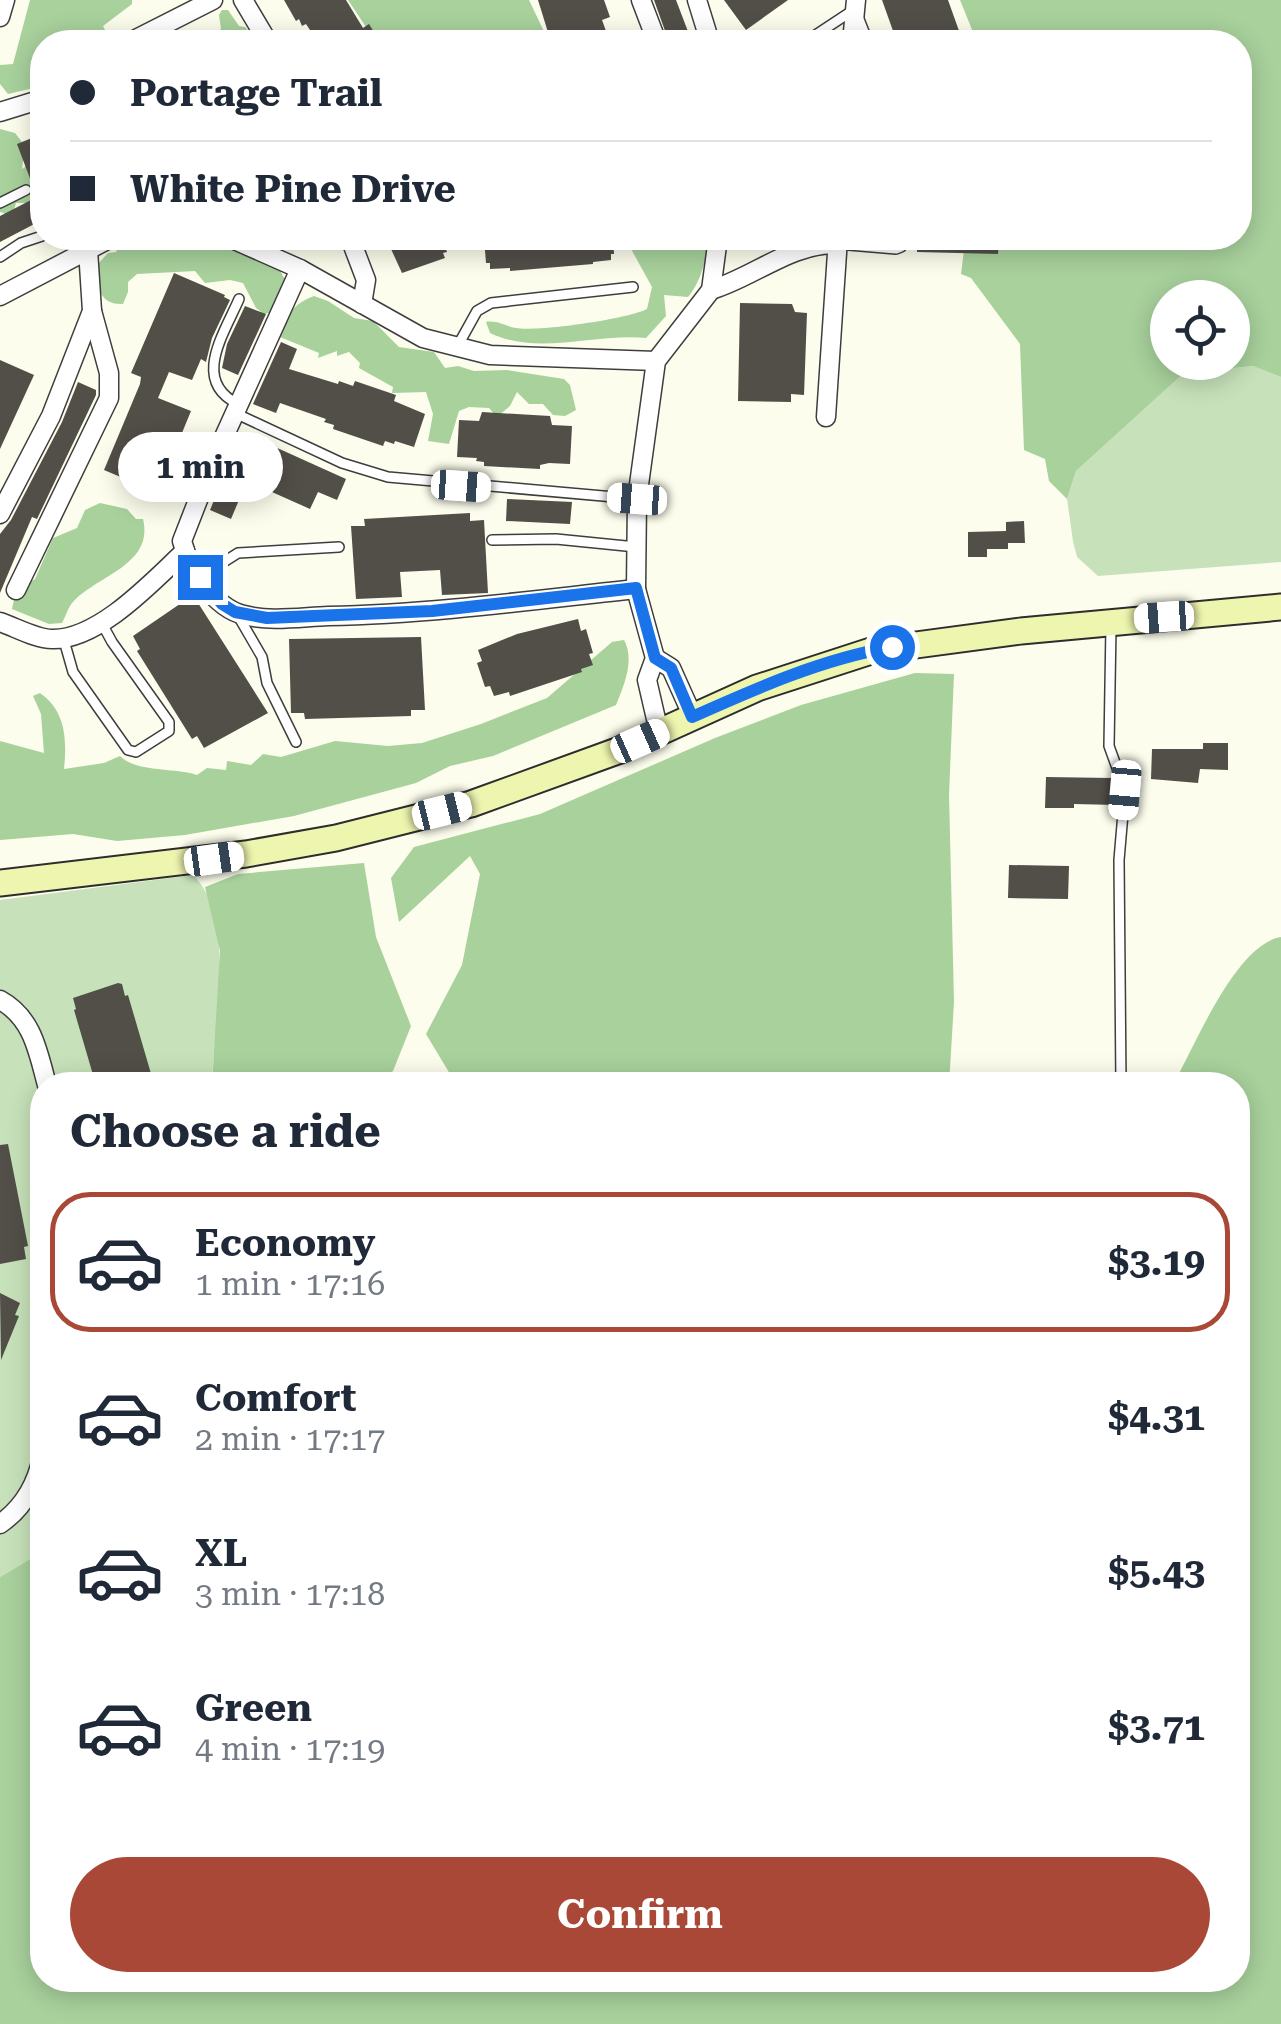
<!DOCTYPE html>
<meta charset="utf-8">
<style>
:root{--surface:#fff;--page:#f2f2f3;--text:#1f2937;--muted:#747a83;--line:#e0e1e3;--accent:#a94836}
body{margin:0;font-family:"Roboto Serif",serif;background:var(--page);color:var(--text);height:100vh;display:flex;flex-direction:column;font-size:38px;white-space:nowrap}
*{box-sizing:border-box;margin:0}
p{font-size:32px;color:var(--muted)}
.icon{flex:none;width:55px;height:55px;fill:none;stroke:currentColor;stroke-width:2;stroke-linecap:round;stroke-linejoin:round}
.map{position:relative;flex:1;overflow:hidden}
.side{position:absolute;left:30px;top:1072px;width:1220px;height:920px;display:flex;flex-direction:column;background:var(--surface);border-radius:40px;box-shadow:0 5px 25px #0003}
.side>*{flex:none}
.guide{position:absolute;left:30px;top:30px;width:1222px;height:220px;border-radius:40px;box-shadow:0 5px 25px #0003;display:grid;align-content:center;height:220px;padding:0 40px;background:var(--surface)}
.fabs{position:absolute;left:1150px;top:280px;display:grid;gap:20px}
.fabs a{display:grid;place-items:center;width:100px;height:100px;border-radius:50%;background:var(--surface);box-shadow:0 5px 25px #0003;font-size:50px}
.end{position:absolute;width:45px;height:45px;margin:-22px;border:12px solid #1a73e8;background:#fff;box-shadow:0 0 0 5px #fff}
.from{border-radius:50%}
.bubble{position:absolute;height:70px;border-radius:35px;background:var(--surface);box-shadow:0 5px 25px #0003;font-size:32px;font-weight:700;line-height:70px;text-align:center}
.car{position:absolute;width:30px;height:60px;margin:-30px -15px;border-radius:12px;box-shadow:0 0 8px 2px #0007;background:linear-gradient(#fff 24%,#345 0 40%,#fff 0 76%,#345 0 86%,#fff 0)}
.guide b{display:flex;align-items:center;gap:35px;height:95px;font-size:38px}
.guide b+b{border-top:2px solid var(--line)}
.guide i{width:25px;height:25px;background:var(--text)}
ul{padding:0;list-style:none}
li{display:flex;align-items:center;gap:30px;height:140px;margin:0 20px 15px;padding:0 20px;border:5px solid transparent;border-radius:40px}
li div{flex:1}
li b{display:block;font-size:38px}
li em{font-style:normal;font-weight:700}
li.on{border-color:var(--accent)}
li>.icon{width:90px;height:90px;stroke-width:1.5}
h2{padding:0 40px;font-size:45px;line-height:120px}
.action{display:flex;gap:20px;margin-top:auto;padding:20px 40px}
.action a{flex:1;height:115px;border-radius:60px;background:var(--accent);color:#fff;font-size:40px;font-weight:700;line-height:115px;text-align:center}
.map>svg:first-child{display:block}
.green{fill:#c7e2ba}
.forest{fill:#a8d19c;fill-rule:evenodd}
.building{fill:#524f49}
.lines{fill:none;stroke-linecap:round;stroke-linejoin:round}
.service-casing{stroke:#3e3e3e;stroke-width:12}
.minor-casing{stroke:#3e3e3e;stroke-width:21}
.secondary-casing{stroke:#2d2d2d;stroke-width:29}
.service{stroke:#fff;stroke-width:9}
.minor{stroke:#fff;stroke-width:18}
.secondary{stroke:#eef5af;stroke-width:25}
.route{stroke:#1a73e8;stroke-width:12}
</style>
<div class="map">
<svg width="1281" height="2024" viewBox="0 0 1281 2024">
<rect width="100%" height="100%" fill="#fcfdec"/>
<g class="green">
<polygon points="1253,366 1281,377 1281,562 1098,576 1077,557 1073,541 1067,499 1076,471 1184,373"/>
<path d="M193 875C238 918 213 1028 212 1085H42V1552L0 1577V900Z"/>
</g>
<g class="forest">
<polygon points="30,0 132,0 132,4 103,26 106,32 103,42 42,42 42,86 8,94 0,84 0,65 13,64"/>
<polygon points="348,0 529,0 549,42 376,42"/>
<path d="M960 0H1281V377L1253 366 1184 373 1076 471 1067 499 1049 481 1045 459 1024 450 1020 344 971 278 961 274 964 250H1022L1024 238H1240V42H977ZM1168 298H1232V362H1168Z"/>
<polygon points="222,10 228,10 239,26 245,27 259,42 198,42 214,36 221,29 219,15"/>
<polygon points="0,129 15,133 25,146 22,169 32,162 42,166 42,203 16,203 12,216 0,212"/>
<path d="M176 238 225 242 278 267 288 285 273 312 264 314 256 308 243 283 230 280 205 283 195 271 137 274 128 282V292L123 304C98 305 97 285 97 265L108 253 116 252 120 244 148 239 170 247Z"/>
<path d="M625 238 709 240C706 259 701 282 688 297L664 295 666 316 646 338C596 333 537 356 490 333L486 322C498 320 504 326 516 328 537 332 628 319 647 309L652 287Z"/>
<path d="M314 296 328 301 354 318 373 321 399 347 434 352 445 368 458 366 474 371 507 370 564 379 570 385 576 410 565 416 553 415 543 404H529L517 392 510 406 497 417 489 408 469 407 459 411 449 444 428 441 433 414 426 392 392 393 393 387 359 368 360 363 349 352 337 356V351L318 358 319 353 280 337C284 317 294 303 314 296Z"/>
<path d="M100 503 127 509 136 519H143C154 565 98 575 73 602 68 607 66 616 62 623L49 624 12 609 16 590 35 579 53 538 77 528 85 510Z"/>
<path d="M624 640C635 660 624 685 616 705L493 756 450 766 416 783 294 816 185 835 117 841 73 834 0 840V741L44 753 41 714 33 696 40 693C66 711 67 740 64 769L104 763 120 756C138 773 172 767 197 775L207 768 226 770 227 761 251 765 263 754 281 757 335 741 388 746 422 743 481 724 547 698 612 642Z"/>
<polygon points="915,673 954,674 949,795 954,1002 949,1085 494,1085 450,1074 426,1034 462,965 480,874 470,856 399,922 391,878 414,847 540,814 715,738 801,705"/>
<polygon points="364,863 376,937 411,1026 393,1071 373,1085 212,1085 220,951 205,887 238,874"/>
<path d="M1281 937V2024H0V1577L42 1552V1980H1238V1085H1179L1177 1077C1198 1039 1237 944 1281 937Z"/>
</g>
<g class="building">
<polygon points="284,0 346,0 363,28 369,24 380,42 318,42 306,24 302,26 299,19 296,21"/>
<polygon points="538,0 604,0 610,17 602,20 610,42 551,42"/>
<polygon points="654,0 676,0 692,42 669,42"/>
<polygon points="724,0 788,0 746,30"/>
<polygon points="882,0 948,0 963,42 897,42"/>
<polygon points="42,134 42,220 0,242 0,216 37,197 17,144"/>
<polygon points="386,238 442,238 447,252 443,253 445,258 402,273"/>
<polygon points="484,238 613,238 614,254 611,254 611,260 593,262 593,264 510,271 510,268 490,269 490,263 486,263"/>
<polygon points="917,238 999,238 998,254 917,252"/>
<polygon points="174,273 225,295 224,297 230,300 212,338 206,362 201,359 192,380 169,372 158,398 191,411 161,484 157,482 154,491 104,470 140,384 141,377 131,373"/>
<polygon points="740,303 792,304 795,312 807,313 804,395 791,394 791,402 738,401"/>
<polygon points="245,306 266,314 238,375 222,368 227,344"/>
<polygon points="281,342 297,349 289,369 338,384 339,381 353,386 355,381 396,395 394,401 425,414 414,447 395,441 394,444 385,441 383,446 333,429 334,425 324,422 326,419 280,403 276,413 253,404"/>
<polygon points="0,360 34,375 0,449"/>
<polygon points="78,382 96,390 96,395 37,519 32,517 0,593 0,534 11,520 62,422"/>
<polygon points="482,412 550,416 552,425 572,426 570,464 549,463 540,465 540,469 484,466 484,462 476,461 477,458 457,457 459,420 479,421"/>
<polygon points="242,432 346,479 337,500 318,492 310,509 247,481 231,519 210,510"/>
<polygon points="507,499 572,502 570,524 506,521"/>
<polygon points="470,513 470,521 484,520 488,593 442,595 440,570 400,572 402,597 356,599 351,526 365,526 364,519"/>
<polygon points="1024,521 1025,543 1008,543 1008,549 987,549 987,557 968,557 968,532 1006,531 1006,522"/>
<polygon points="193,595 268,713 204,748 197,736 192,739 137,651 140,649 133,636"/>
<polygon points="578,619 581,631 586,629 593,653 589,654 593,665 581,669 582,672 510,696 509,692 494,696 490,686 485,687 477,663 482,661 478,650 517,634"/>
<polygon points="421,637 425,710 411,710 411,716 305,719 304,713 291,713 289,639"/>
<polygon points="1203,743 1228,743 1228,770 1200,769 1198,783 1151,779 1152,749 1203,749"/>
<polygon points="1046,777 1112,778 1117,791 1116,805 1074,804 1074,808 1045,808"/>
<polygon points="1009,865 1069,866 1068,899 1008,898"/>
<polygon points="118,983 122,984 125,996 128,995 152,1077 148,1078 149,1081 137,1085 96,1085 74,1010 76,1009 73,998"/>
<polygon points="8,1144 28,1246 24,1247 26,1259 0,1264 0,1145"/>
<polygon points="0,1293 20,1303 15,1315 19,1316 1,1360"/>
</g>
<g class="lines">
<defs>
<g id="service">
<polyline points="805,42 855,9 868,42"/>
<polyline points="0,203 26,190"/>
<polyline points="837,244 896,249 901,247 902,238"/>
<polyline points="0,257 21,243 42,236"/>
<polyline points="457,347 477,311 491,303 633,287"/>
<path d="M238 404C191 381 224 334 239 299"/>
<polyline points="237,414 342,463 388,477 637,499"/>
<polyline points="492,540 556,539 636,547"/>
<polyline points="200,577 238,553 339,547"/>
<polyline points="237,614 262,657 267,683 296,742"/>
<polyline points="1111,626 1109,746 1125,790 1119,860 1121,1085"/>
<polyline points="63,637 73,672 128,750 136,752 169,731 169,722 112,642 100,620"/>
</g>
<g id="minor">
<polyline points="243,0 268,42"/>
<polyline points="641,0 657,42"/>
<polyline points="697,0 710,42"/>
<polyline points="0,17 5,0"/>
<polyline points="130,42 213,0"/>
<polyline points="852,42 856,0"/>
<polyline points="0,112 42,99"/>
<polyline points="230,238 300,269 423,338 490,355 656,361"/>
<polyline points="350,238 366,280 362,304"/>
<path d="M300 269 214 459 182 541C189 568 214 608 244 615 270 622 301 617 328 616 431 614 534 600 636 589"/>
<path d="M711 290C754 277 791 243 837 244"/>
<polyline points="0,296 111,238"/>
<polyline points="826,417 838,238"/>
<polyline points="0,514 51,416 92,311 88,250"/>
<polyline points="16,590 109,398 109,373 92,311"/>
<path d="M0 622C15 627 36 639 52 639 99 640 153 581 185 551"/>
<polyline points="655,658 671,668 693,717"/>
<polyline points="659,732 647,680 655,658 636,589 637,499 656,361 711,290 718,238"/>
<path d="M0 1000C33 1018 38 1052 47 1085"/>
<path d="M0 1524C23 1508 36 1486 42 1458"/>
</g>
<polyline id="secondary" points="0,883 246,854 336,838 471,804 620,750 757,688 871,651 1021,631 1281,607"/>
</defs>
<use href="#service" class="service-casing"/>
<use href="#minor" class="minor-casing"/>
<use href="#secondary" class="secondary-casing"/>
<use href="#service" class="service"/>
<use href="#minor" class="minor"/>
<use href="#secondary" class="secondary"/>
</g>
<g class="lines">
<path class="route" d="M200 577 222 604 235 612 267 618 432 611 636 588 655 658 671 668 692 717C757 688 822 659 892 647"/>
</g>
</svg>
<div class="fabs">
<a><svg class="icon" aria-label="locate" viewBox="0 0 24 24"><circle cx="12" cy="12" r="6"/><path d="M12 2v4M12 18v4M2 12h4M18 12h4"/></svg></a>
</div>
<i class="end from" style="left:892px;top:647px"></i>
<i class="end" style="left:200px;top:577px"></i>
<div class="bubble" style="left:118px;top:432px;width:165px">1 min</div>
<i class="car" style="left:461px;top:486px;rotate:94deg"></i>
<i class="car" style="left:637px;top:499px;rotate:274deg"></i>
<i class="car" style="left:1164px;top:617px;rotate:266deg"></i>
<i class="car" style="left:640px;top:741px;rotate:66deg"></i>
<i class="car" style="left:1125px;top:790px;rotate:185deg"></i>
<i class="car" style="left:442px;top:811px;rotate:76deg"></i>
<i class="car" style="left:214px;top:859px;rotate:82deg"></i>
<div class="guide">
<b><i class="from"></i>Portage Trail</b>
<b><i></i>White Pine Drive</b>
</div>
<section class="side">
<h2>Choose a ride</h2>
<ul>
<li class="on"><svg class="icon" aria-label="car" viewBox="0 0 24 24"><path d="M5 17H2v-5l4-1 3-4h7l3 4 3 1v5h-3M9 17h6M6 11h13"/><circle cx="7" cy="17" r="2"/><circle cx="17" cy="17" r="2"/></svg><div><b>Economy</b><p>1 min · 17:16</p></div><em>$3.19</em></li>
<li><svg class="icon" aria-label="car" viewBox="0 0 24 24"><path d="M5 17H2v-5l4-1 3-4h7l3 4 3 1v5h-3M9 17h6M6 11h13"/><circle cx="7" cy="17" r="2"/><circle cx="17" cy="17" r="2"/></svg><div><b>Comfort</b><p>2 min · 17:17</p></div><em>$4.31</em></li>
<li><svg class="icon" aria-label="car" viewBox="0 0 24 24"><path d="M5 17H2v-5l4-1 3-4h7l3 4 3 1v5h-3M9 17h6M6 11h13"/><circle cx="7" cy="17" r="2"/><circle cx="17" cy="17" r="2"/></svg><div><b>XL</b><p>3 min · 17:18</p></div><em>$5.43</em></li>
<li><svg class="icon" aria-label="car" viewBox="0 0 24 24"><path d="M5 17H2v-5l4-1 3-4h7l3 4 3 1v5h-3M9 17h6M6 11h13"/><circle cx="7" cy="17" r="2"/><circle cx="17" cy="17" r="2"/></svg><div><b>Green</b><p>4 min · 17:19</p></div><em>$3.71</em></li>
</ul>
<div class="action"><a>Confirm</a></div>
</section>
</div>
